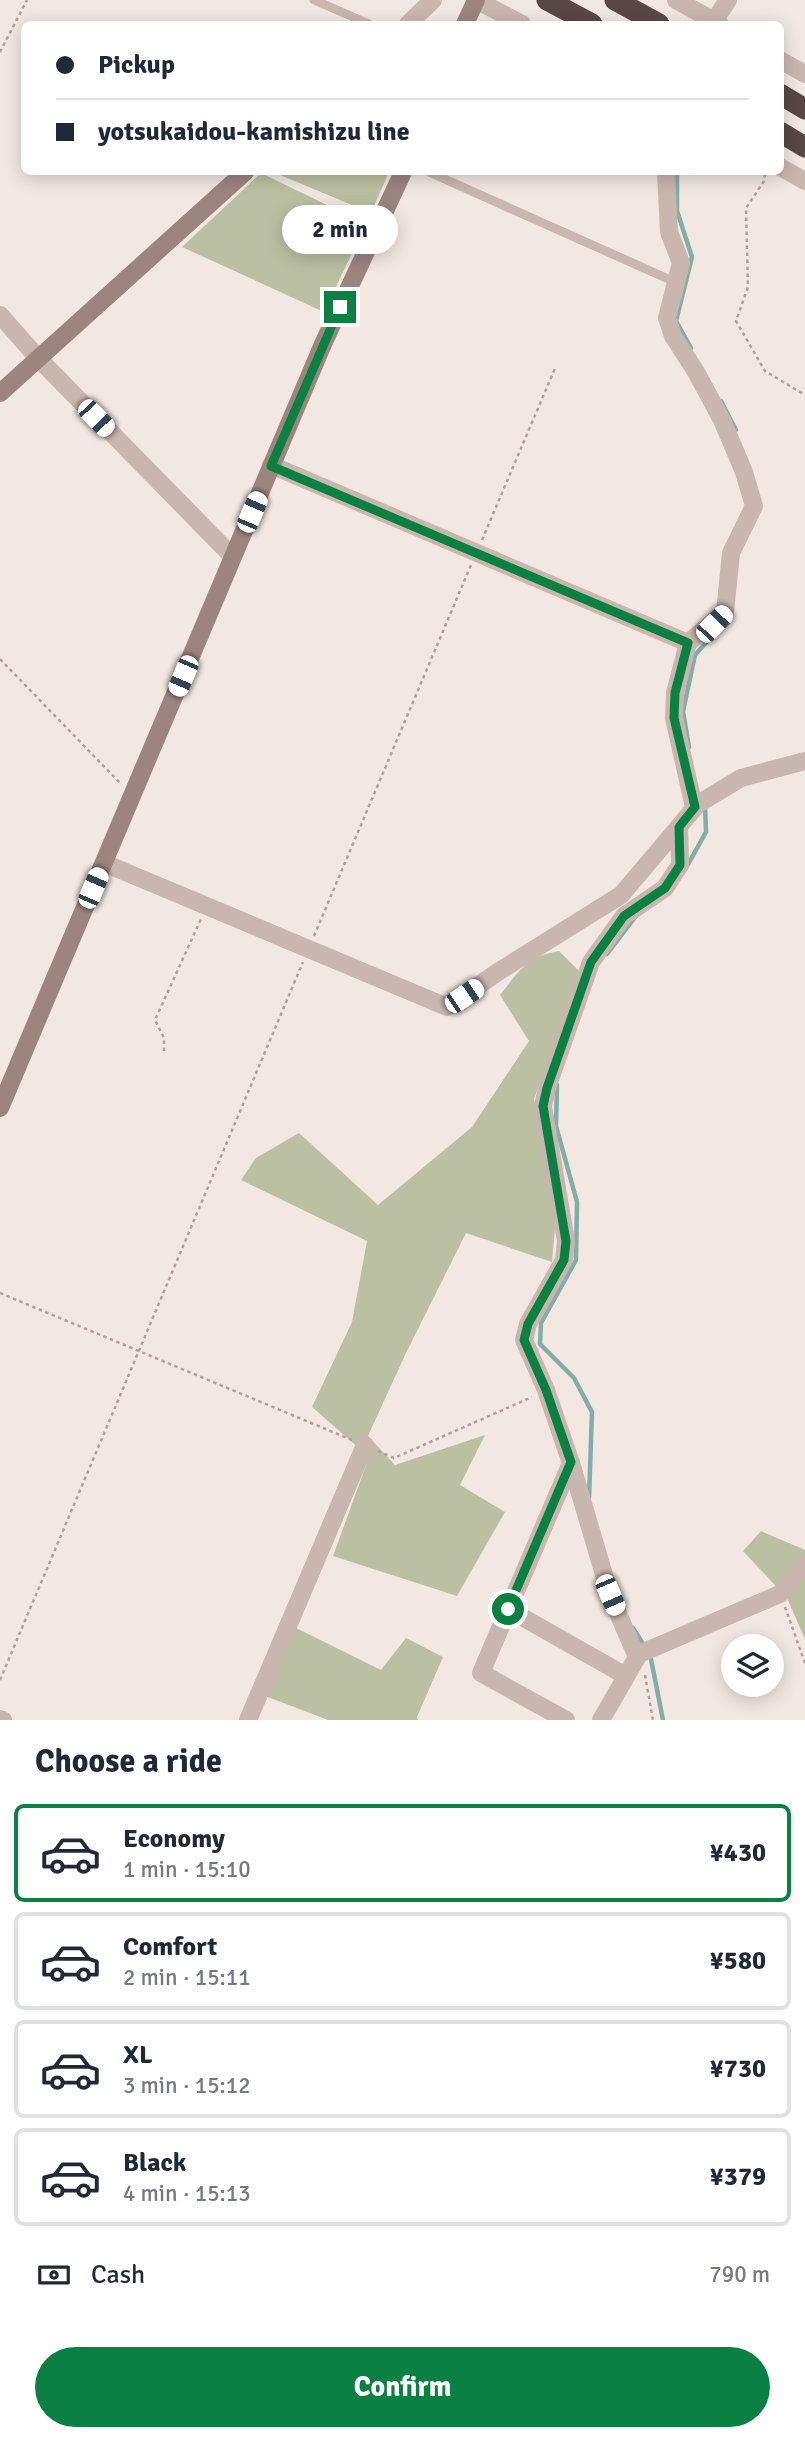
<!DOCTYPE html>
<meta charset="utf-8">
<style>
:root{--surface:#fff;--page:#f2f2f3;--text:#1f2937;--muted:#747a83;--line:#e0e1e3;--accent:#0b8043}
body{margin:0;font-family:Signika,sans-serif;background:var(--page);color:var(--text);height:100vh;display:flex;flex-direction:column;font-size:26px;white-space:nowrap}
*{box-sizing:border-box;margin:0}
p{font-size:23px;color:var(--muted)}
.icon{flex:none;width:38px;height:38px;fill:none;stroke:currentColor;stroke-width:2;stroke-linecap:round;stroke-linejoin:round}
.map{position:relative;height:1720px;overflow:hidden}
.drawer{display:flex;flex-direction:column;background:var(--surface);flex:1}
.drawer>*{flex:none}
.guide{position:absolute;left:21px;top:21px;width:763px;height:154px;border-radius:10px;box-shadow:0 4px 18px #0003;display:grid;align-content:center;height:154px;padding:0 35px;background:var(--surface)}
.tools{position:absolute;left:721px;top:1634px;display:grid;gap:14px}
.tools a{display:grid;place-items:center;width:63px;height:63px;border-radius:50%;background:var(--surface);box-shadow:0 4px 18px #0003;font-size:35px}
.end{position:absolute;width:32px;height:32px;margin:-16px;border:9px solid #0b8043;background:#fff;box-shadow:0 0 0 4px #fff}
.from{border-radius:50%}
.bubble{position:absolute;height:49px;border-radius:24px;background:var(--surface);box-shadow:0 4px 18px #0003;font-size:23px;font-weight:700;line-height:49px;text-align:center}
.car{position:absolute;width:21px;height:42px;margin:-21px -10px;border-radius:9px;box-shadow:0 0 5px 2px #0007;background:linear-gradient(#fff 24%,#345 0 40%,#fff 0 76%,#345 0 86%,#fff 0)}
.guide b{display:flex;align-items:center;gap:24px;height:66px;font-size:26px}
.guide b+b{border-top:2px solid var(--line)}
.guide i{width:18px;height:18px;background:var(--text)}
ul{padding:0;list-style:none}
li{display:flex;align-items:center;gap:21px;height:98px;margin:0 14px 10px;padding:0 21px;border:4px solid var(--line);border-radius:10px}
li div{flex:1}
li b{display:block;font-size:26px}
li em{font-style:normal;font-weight:700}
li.selected{border-color:var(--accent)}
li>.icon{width:63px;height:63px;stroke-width:1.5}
h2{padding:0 35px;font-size:32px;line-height:84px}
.pay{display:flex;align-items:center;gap:18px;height:77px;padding:0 35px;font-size:26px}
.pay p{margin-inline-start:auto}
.cta{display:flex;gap:14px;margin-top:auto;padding:14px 35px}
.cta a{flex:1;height:80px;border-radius:42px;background:var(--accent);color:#fff;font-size:28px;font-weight:700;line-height:80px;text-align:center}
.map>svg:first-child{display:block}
.green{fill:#bbc0a2}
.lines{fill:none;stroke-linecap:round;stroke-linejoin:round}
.stream{stroke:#82ada8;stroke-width:4.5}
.path{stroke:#b5a098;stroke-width:2.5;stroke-dasharray:3.5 3.5;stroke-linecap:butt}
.lane{stroke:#c9b6ae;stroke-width:9}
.street{stroke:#c9b6ae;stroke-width:18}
.secondary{stroke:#9d857f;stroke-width:18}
.highway{stroke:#594743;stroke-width:21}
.route{stroke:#0b8043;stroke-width:9}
</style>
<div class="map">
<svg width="805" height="1720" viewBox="0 0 805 1720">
<rect width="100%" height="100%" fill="#f2e8e1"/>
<g class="green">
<polygon points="273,172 389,172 371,213"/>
<polygon points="261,173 366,224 324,312 182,247"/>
<path d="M559 951 580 972 534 1099 558 1196 552 1262 466 1233 405 1355 368 1436 395 1465 485 1435 460 1485 505 1512 457 1596 333 1556 369 1457 312 1407 352 1322 367 1241 241 1180 256 1158 299 1133 378 1205 472 1127 529 1041 500 995C519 971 527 956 559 951Z"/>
<polygon points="761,1531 805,1550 805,1639 787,1598 743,1551"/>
<polygon points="294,1627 381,1670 406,1638 443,1657 417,1717 418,1720 328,1720 260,1694"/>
</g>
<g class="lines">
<g class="stream">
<polyline points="677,172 677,211 692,257 676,321 691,348"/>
<polyline points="721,401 736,430"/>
<polyline points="689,747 683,711 695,655 717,630"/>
<polyline points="686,868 706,832 705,805"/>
<polyline points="607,954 636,916"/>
<polyline points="557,1085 556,1126 577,1202 576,1260 541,1323 540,1344 574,1378 592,1412 589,1498"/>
<polyline points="633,1628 645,1647"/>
<polyline points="650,1654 663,1720"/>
</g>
<g class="path">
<polyline points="0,52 27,0"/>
<polyline points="765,174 764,181 746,208 748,287 736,321 765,371 805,395"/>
<polyline points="482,540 556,366"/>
<polyline points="0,659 120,783"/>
<polyline points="314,936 471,565"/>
<polyline points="164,1051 164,1038 155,1020 201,919"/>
<polyline points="0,1293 352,1440"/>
<polyline points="378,1451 394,1458 532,1397"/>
<polyline points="785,1607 805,1663"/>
<polyline points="645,1675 653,1720"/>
<polyline points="0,1680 303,962"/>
</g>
<g class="lane">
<polyline points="314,0 369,24"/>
<polyline points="429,172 675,282"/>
</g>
<g class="street">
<polyline points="476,0 522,24"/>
<polyline points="676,0 720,24"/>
<polyline points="714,21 728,0"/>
<polyline points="408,24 433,0"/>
<polyline points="780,60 805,74"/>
<polyline points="780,167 805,181"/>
<polyline points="668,172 666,174 669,232 681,263 667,318 673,336 696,372 722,420 744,472 754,506 731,553 725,612 688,643 675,693 674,718 694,807"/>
<polyline points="0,315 38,358 233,557"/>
<polyline points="271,465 688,643"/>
<polyline points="104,863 447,1007 498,972 621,895 698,804 741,778 805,761"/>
<polyline points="508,1609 626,1676"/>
<polyline points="637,1657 610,1595 571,1463 546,1390 524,1340 528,1324 564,1260 566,1241 543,1106 547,1088 591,962 624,916 665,888 680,865 679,827"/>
<polyline points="0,1719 3,1720"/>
<polyline points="248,1720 365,1445"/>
<polyline points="566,1720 481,1673 571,1463"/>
<polyline points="601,1720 639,1654 780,1594 805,1564"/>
</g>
<g class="secondary">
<polyline points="465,24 476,0"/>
<polyline points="0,393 245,172"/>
<polyline points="0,1108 323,344 403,172"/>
</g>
<g class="highway">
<polyline points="547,0 592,24"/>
<polyline points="615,0 659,24"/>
<polyline points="780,94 805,109"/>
<polyline points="780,132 805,147"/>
</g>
</g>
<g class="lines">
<polyline class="route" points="340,307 271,466 688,643 675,693 674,718 695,807 679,827 680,865 665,888 624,916 591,962 547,1088 543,1106 566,1241 564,1260 528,1324 524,1340 546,1390 571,1462 508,1609"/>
</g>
</svg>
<div class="tools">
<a><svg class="icon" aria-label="layers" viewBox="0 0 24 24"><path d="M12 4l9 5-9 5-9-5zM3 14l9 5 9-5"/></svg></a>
</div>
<i class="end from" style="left:508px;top:1609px"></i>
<i class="end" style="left:340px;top:307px"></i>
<div class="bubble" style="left:282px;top:205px;width:116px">2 min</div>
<i class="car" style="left:96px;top:418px;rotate:136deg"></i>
<i class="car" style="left:252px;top:512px;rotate:23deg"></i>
<i class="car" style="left:714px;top:624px;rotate:44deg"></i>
<i class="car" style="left:183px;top:676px;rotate:203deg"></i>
<i class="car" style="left:93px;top:888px;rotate:23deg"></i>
<i class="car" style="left:464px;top:996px;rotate:56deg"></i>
<i class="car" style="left:610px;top:1595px;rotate:157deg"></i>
<div class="guide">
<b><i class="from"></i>Pickup</b>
<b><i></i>yotsukaidou-kamishizu line</b>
</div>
</div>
<section class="drawer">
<h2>Choose a ride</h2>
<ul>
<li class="selected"><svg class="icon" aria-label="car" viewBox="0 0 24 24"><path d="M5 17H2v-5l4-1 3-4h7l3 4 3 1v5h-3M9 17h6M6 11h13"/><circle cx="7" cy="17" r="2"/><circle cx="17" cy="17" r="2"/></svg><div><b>Economy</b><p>1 min · 15:10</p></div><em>¥430</em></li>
<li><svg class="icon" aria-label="car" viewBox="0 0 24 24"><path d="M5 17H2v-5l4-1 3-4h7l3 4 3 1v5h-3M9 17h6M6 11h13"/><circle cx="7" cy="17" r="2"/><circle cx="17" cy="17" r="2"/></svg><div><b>Comfort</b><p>2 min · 15:11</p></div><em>¥580</em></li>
<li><svg class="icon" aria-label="car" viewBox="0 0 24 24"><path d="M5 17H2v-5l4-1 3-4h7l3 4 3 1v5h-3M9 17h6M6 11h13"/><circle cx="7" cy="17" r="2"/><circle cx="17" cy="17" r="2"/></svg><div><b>XL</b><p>3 min · 15:12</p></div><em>¥730</em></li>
<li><svg class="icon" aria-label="car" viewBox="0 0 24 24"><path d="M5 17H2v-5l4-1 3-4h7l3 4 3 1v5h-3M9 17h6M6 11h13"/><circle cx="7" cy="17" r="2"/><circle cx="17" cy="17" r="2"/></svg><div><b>Black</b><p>4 min · 15:13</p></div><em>¥379</em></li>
</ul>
<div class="pay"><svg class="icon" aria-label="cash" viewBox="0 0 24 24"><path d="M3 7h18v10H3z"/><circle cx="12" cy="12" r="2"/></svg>Cash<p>790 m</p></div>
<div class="cta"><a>Confirm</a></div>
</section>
